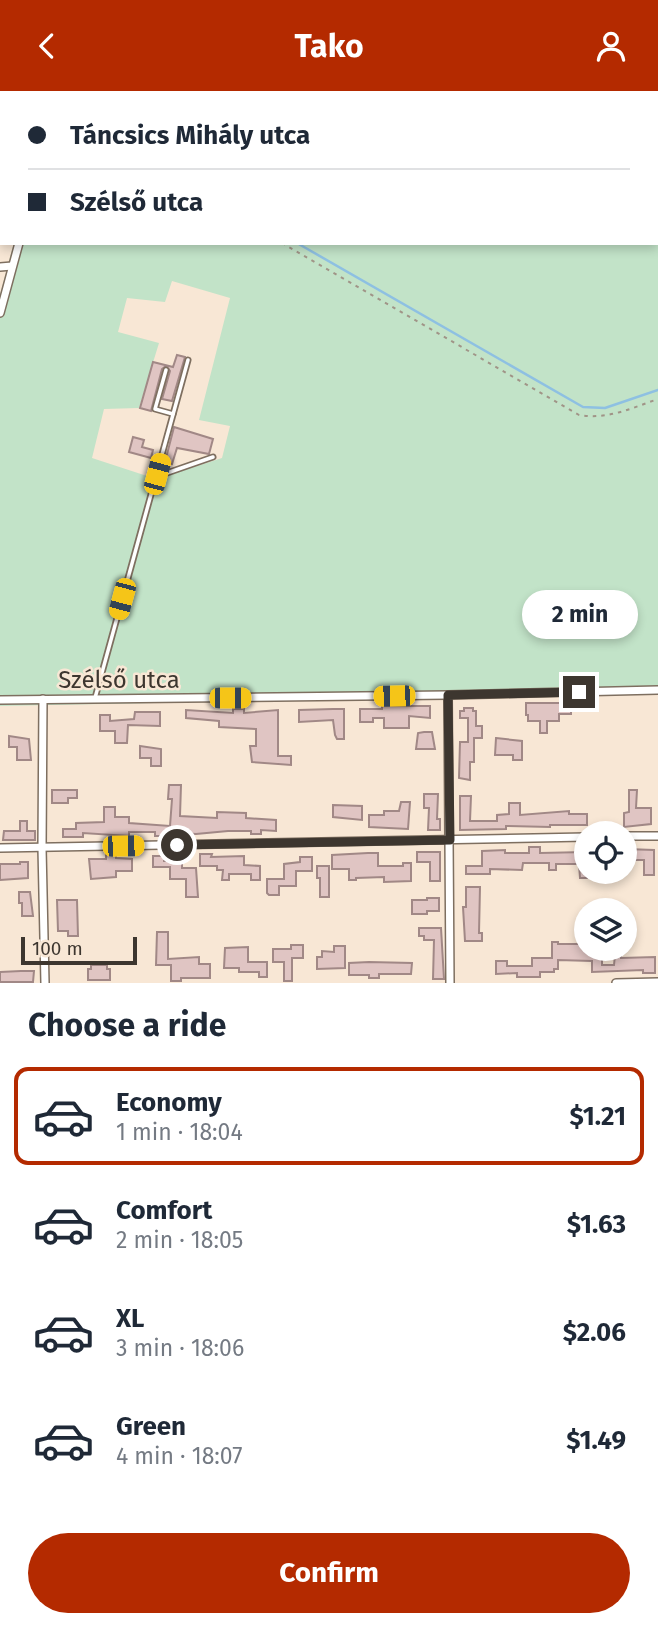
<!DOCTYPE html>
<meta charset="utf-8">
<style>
:root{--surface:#fff;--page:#f2f2f3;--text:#1f2937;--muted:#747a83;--line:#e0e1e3;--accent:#b42a00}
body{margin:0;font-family:"Fira Sans",sans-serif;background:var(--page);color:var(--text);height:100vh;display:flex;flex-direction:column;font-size:26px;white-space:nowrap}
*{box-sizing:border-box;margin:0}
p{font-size:23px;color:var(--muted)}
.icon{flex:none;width:38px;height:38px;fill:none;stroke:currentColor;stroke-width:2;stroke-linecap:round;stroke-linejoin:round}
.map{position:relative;height:892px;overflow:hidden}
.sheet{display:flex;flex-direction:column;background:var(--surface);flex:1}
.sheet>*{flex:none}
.banner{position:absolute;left:0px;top:0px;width:658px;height:154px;box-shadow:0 4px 10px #0003;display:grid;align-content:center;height:154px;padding:0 28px;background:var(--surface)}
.tools{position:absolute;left:574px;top:730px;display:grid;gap:14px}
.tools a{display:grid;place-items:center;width:63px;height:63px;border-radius:50%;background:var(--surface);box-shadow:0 4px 10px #0003;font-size:35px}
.scale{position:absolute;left:21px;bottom:18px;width:116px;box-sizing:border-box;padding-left:7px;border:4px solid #3d362f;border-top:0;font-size:19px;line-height:24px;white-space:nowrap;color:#3d362f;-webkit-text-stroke:5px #f8e7d5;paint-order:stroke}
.end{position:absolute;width:32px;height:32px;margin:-16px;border:9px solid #3d362f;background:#fff;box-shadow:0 0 0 4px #fff}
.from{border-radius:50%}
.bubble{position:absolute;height:49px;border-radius:24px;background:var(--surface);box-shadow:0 4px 10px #0003;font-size:23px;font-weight:700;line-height:49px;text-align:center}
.car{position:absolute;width:21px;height:42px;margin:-21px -10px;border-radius:9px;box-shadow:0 0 5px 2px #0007;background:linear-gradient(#f5c518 24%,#345 0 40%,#f5c518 0 76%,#345 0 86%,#f5c518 0)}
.banner b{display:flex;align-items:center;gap:24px;height:66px;font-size:26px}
.banner b+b{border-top:2px solid var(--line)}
.banner i{width:18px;height:18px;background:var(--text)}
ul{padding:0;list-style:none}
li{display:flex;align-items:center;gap:21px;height:98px;margin:0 14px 10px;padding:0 14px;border:4px solid transparent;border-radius:14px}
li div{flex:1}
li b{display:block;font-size:26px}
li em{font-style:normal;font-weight:700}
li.current{border-color:var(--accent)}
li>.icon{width:63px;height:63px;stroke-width:1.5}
h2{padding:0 28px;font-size:32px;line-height:84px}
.cta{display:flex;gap:14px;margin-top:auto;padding:14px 28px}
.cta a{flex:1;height:80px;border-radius:42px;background:var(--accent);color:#fff;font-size:28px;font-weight:700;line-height:80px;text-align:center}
header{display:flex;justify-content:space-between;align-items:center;height:91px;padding:0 28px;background:var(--accent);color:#fff;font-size:32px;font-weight:700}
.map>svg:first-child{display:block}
.green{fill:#c2e3c8;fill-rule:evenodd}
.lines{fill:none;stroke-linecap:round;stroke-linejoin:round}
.stream{stroke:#8ec0e2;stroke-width:2.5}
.building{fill:#e0c5c3;stroke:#a18886;stroke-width:2}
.service-casing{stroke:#7e6f60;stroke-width:7}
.minor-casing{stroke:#7e6f60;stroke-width:10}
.path{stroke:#a09487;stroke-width:2;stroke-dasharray:3.5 5;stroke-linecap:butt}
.service{stroke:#fff;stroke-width:3.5}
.minor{stroke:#fff;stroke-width:7}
.route{stroke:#3d362f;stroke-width:9}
.labels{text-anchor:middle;stroke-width:5;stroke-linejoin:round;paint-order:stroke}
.street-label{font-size:24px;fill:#3d362f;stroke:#f8e7d5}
</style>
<header><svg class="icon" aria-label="back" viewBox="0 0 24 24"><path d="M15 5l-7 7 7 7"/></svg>Tako<svg class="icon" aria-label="person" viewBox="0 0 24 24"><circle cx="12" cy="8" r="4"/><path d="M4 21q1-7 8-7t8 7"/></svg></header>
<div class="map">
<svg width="658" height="892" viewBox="0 0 658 892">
<rect width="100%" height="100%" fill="#f8e7d5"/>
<g class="green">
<polygon points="0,0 504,0 504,2 2,2 0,67"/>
<path d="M565 0H658V602L0 615V204L14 152H656V2H564ZM172 190 230 207 199 329 230 335 222 367 163 386 147 385 92 367 104 318 139 317 159 252 118 241 127 207 165 211Z"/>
</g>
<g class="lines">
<g class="stream">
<polyline points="177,0 178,2"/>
<polyline points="297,152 583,316 605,317 658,299"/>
</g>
</g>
<g class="building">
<polygon points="177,264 185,266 172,310 162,308 170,280 166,275 162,278 151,320 140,317 153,271 173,276"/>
<polygon points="174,336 213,348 209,363 177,357 172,373 165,371"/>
<polygon points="133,346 144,349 142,356 153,359 151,367 129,361"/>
<polygon points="526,612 571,612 571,623 559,623 559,630 547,630 547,642 540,642 540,630 528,630 528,624 526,624"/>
<polygon points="382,615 430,615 430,627 409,625 409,637 384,637 384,627 373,627 373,631 360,631 360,618 382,618"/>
<polygon points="464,617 473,617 473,620 476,620 476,635 482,635 482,647 474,647 474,671 470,671 470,689 459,687 460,651 468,651 468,627 460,627 460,620 464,620"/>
<polygon points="233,618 244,618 244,622 278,619 278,665 291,665 291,674 252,671 250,655 256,655 256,638 219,636 219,630 186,627 186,619 233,622"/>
<polygon points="333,618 344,618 344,648 337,648 335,644 333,629 299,631 299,619"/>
<polygon points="135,621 160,621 160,635 128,634 127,652 115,652 115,640 100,640 100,624 110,624 110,630 134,628"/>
<polygon points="424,641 432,641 435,658 416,658 418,642"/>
<polygon points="9,645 29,648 31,669 17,669 17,656 9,656"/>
<polygon points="496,647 522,650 522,669 513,669 513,664 495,664"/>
<polygon points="140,655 161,658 161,675 151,675 151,667 140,667"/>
<polygon points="169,694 181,694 180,725 217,727 217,721 246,722 246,727 276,729 276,740 261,739 261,743 251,743 251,740 228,740 196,743 164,741 164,745 155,745 155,741 129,741 129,745 83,742 83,746 63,746 63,738 76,738 76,732 104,731 104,716 115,716 115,726 129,726 129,732 170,735 172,708 168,708"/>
<polygon points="52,699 77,699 77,707 68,707 68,712 52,712"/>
<polygon points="629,699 637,699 636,717 651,717 651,733 624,736 624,722 629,721"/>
<polygon points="424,703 438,703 437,728 440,728 440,739 428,739 429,717 424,717"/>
<polygon points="460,705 471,705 470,730 497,730 497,724 509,723 509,712 520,712 520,724 569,720 569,723 587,723 587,734 550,734 550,736 506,735 506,738 460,739"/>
<polygon points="401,711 410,711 408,738 369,736 369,724 384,724 384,720 399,720"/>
<polygon points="333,714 362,715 362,729 333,726"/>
<polygon points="20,730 27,730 27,740 35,740 35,749 3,749 4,740 20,740"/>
<polygon points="529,756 540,756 540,762 586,761 588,787 580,787 579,773 556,773 556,779 549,779 549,772 523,772 522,779 490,778 490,783 466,783 466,775 482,775 482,760 505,759 505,762 529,762"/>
<polygon points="625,758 654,759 654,784 644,784 644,769 625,769"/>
<polygon points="417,761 440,761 440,790 430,790 430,771 417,771"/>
<polygon points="368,762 378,762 378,775 403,775 403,772 411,772 411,790 384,791 384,786 356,787 356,789 349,789 349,778 332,778 332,764"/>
<polygon points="106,763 116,763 116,767 132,768 132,780 116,780 116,786 91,788 89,768 106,768"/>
<polygon points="200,763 212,763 211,766 244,765 244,774 260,775 260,789 251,789 251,783 229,783 229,789 222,789 223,779 217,779 217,775 200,775"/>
<polygon points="153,765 164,765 164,770 182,770 182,777 196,777 198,806 186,806 186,788 170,788 170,776 153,776"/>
<polygon points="300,766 312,766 312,780 296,780 296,795 279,795 279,804 269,804 267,802 267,788 284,788 284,773 300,771"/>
<polygon points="20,771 28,771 28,787 0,789 0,773 20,773"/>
<polygon points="317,775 329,775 329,806 320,806 320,787 317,787"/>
<polygon points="466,796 480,796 479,842 482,842 482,850 465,850 463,816 466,816"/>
<polygon points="19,801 30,801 33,825 22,825 22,812 19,812"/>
<polygon points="427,807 439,807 439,820 427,820 427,823 412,823 412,809 427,809"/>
<polygon points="57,809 77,809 78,845 68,845 68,840 58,840"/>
<polygon points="419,837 441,837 444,888 433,888 434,849 424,849 424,845 419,845"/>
<polygon points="157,841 168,841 168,868 199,866 199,873 210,873 210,887 181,887 181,890 171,890 171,874 156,874"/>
<polygon points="552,851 558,851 558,853 586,853 586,858 602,858 602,874 614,874 615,864 621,864 621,867 655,866 655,882 643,882 643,879 592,881 592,870 558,869 558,878 554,878 554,881 540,881 540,886 517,886 517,882 496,883 496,870 507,870 507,875 532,875 532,867 552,867"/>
<polygon points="291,854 303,854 303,867 292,867 292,890 284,890 284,871 273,871 273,858 291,858"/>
<polygon points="334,855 345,855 345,877 317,878 317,866 322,866 322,860 334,861"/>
<polygon points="248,856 248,871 267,871 267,886 259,886 259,881 239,881 239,877 224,877 225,857"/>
<polygon points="369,871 412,872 411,883 379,883 379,887 369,887 369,884 349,884 349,872"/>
<polygon points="91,874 107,874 107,878 110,878 110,889 88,889 88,878 91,878"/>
<polygon points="21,880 34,880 33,891 0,891 0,881"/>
</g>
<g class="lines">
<defs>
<g id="service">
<polyline points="166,279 155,318 173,323"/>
<polyline points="157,383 167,382 213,366"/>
<polyline points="95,607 188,269"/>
</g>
<g id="minor">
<polyline points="0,56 2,56"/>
<polyline points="0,176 12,175"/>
<polyline points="0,222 19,152"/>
<polyline points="448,604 450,892"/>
<polyline points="43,608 42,757 45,892"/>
<polyline points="0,609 448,604 658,599"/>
<polyline points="625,745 658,745"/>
<polyline points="0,757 586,746"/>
<polyline points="616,892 658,891"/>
</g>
</defs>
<use href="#service" class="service-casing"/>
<use href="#minor" class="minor-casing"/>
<g class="path">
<polyline points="166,0 167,2"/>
<polyline points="87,2 88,0"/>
<polyline points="656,47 658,47"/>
<path d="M282 152 579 324C607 329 632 317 658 308"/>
</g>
<use href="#service" class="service"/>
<use href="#minor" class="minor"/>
</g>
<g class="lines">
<polyline class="route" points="177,754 450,749 448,604 579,601"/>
</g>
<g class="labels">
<g class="street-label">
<text x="119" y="597">Szélső utca</text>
</g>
</g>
</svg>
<div class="tools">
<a><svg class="icon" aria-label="locate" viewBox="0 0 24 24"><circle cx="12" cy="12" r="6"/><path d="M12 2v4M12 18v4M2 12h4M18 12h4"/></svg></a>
<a><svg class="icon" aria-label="layers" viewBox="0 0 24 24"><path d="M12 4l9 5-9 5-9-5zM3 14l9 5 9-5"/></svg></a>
</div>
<div class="scale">100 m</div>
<i class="end from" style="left:177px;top:754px"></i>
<i class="end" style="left:579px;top:601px"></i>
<div class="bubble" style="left:522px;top:499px;width:116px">2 min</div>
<i class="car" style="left:157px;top:383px;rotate:15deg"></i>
<i class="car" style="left:122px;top:508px;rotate:195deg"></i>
<i class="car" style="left:394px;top:605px;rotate:269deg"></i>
<i class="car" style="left:230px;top:607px;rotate:90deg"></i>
<i class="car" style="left:123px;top:755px;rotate:89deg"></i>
<div class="banner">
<b><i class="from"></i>Táncsics Mihály utca</b>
<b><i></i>Szélső utca</b>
</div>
</div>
<section class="sheet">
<h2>Choose a ride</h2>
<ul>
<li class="current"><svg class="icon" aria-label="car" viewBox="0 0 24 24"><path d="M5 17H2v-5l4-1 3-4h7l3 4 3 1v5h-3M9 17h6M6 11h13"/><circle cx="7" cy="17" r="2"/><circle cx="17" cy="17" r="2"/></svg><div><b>Economy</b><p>1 min · 18:04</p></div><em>$1.21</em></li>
<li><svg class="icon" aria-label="car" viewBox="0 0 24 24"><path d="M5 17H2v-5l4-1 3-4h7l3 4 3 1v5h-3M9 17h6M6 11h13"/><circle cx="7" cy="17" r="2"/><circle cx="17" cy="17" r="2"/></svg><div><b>Comfort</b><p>2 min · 18:05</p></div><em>$1.63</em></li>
<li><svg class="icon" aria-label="car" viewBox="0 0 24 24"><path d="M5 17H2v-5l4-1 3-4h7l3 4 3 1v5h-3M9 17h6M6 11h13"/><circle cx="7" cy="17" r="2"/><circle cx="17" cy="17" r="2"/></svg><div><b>XL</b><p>3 min · 18:06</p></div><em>$2.06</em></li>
<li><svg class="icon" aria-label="car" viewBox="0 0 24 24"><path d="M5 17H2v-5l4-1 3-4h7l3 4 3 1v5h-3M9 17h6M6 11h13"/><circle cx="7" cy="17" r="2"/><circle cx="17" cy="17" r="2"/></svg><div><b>Green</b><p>4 min · 18:07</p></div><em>$1.49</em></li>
</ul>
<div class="cta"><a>Confirm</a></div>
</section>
